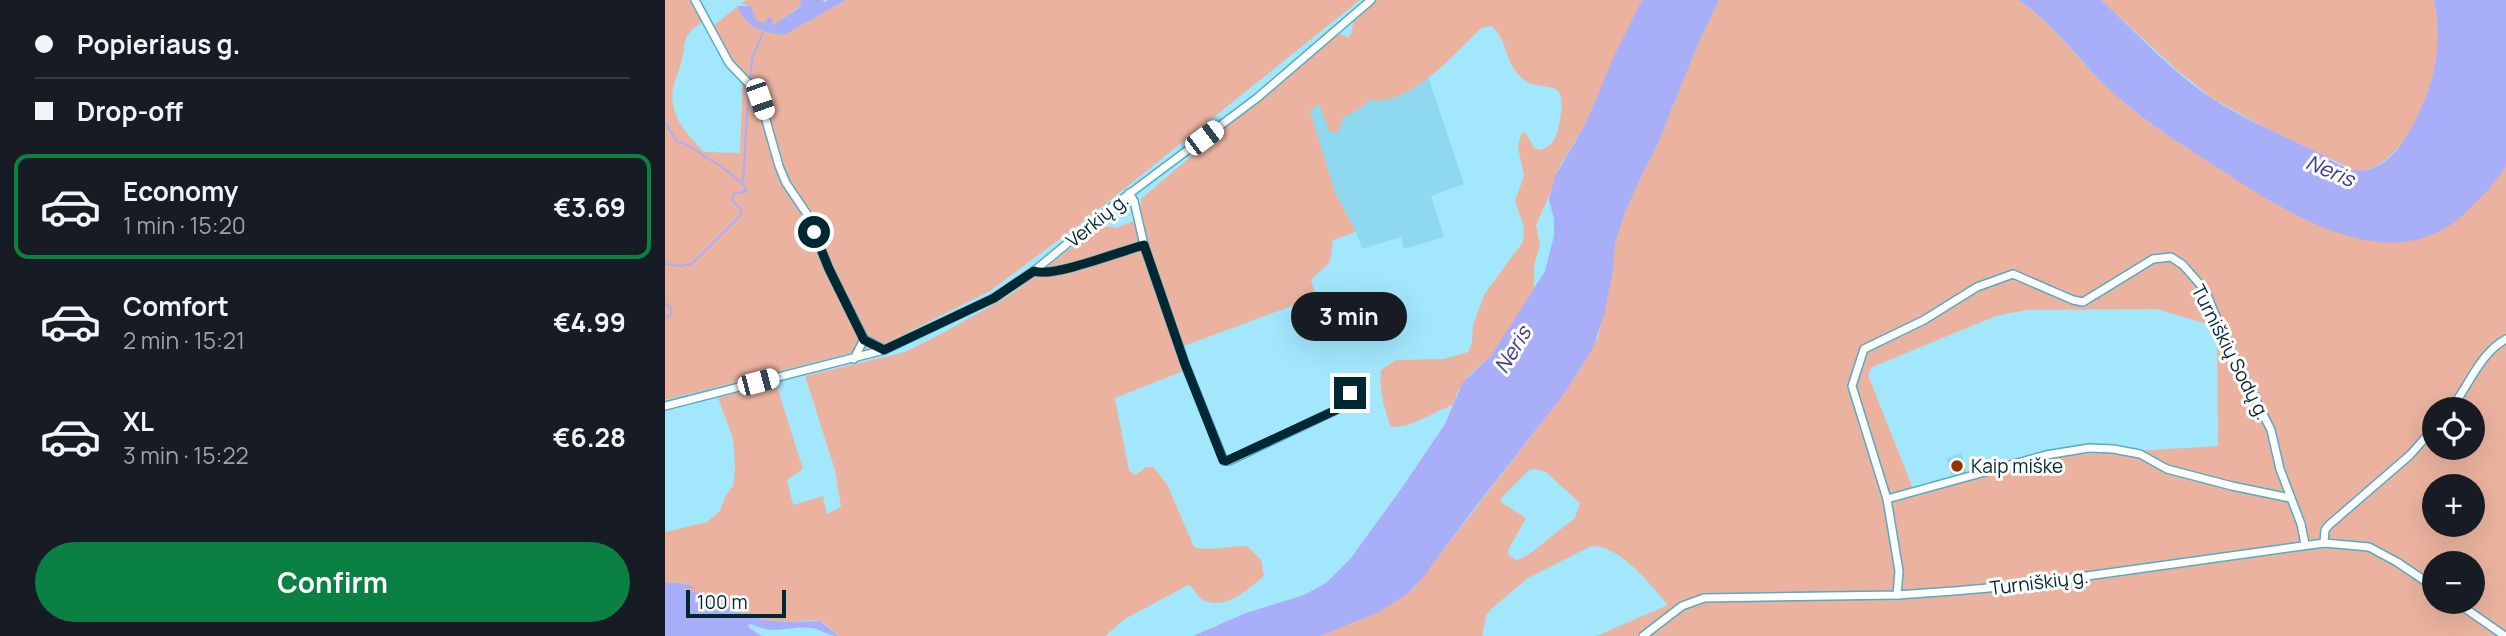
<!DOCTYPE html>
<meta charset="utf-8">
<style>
:root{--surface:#171b24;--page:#20242c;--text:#f1f3f6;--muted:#9ea1a6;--line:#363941;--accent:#0b8043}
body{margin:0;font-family:Manrope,sans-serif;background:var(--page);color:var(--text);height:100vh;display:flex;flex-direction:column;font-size:26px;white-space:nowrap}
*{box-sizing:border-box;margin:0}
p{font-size:23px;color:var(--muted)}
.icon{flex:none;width:38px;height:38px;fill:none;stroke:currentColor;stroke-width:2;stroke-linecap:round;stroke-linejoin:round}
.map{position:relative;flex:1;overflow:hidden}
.sheet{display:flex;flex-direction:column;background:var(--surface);width:665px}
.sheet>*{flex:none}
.top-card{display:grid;align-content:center;height:154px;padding:0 35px;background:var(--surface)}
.tools{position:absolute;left:1757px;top:397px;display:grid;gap:14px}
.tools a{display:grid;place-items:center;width:63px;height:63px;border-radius:50%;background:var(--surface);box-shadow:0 7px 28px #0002;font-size:35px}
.scale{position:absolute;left:21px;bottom:18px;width:100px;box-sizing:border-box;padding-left:7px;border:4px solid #012832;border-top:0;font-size:19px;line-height:24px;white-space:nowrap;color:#012832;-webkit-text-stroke:5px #fcfcfc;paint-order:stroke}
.end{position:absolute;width:32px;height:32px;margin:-16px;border:9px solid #012832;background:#fff;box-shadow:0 0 0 4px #fff}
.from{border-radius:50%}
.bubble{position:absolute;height:49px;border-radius:24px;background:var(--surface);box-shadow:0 7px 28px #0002;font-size:23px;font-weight:700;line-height:49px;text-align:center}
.car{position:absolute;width:21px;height:42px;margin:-21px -10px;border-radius:9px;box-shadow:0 0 5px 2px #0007;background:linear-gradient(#fff 24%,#345 0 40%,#fff 0 76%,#345 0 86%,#fff 0)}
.top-card b{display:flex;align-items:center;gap:24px;height:66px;font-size:26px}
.top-card b+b{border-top:2px solid var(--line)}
.top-card i{width:18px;height:18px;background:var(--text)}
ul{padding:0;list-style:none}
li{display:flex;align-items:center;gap:21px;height:105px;margin:0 14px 10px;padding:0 21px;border:4px solid transparent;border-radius:14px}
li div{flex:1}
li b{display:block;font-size:26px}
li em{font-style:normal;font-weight:700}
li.active{border-color:var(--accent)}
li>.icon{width:63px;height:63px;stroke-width:1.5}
.action{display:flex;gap:14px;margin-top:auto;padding:14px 35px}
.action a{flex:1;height:80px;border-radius:42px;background:var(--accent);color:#fff;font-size:28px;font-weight:700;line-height:80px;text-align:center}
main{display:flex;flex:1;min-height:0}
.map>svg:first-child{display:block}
.built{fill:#8ed8f0}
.green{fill:#ebb39f;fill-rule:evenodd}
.water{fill:#a8aef8}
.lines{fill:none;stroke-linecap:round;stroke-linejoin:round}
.stream{stroke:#a8aef8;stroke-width:2}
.street-casing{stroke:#53abc5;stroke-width:10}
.street{stroke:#fff;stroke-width:7}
.route{stroke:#012832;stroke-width:9}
.poi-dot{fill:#983301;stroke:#fcfcfc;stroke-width:2.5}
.labels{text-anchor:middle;stroke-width:6;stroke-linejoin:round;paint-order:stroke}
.street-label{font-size:19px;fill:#012832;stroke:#fcfcfc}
.poi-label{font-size:19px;fill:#012832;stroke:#fcfcfc;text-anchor:start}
.water-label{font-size:21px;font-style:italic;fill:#3e3b90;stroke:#fcfcfc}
</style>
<main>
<section class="sheet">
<div class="top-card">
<b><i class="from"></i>Popieriaus g.</b>
<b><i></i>Drop-off</b>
</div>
<ul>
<li class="active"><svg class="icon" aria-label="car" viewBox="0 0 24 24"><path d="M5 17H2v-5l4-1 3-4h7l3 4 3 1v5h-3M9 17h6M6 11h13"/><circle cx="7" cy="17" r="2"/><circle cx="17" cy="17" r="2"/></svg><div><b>Economy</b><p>1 min · 15:20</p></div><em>€3.69</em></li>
<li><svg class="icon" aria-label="car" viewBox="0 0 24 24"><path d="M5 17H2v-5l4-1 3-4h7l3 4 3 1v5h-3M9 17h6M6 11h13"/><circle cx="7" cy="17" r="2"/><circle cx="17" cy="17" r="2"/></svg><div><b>Comfort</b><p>2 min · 15:21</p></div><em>€4.99</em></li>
<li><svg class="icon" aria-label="car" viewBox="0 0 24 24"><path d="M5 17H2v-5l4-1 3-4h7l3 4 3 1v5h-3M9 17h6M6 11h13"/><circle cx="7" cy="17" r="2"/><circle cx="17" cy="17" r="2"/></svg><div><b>XL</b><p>3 min · 15:22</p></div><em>€6.28</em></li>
</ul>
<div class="action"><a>Confirm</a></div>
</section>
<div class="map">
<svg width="1841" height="636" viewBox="0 0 1841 636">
<rect width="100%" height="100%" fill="#a3e7fd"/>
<g class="built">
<polygon points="763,77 799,184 766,196 779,237 739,249 736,237 697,249 691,232 670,192 644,111 654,104 658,113 677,118 699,106 703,100 710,101 752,87"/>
<polygon points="1296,453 1302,473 1287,478 1281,458"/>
</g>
<g class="green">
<path d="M0 0H28L30 10 37 22C14 39 23 39 16 63 14 72 9 81 8 90 4 115 22 135 39 152L75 153 78 75 69 66 48 26 73 6C79 28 98 32 119 35L181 0H695L419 221 325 291 218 345 0 400Z"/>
<polygon points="81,0 136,0 134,7 106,27 91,20 86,6 76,4"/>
<path d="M711 0H977L920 125 893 169 885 194 871 225 875 246 869 265V291L826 356 804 375 793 391 788 405C767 412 748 428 726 427 719 408 714 390 716 370L731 360 779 359 803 352 807 343 808 325 820 293 858 242 859 227 850 201 859 176 853 147 856 134 860 132 869 148 876 150C888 145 892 137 894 125 906 66 874 101 852 73 840 59 841 37 826 26L816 28C789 54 744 108 703 100L699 106 678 118 673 133 664 131 654 104 645 111 670 192 691 232 668 240 665 262 646 280 651 297 513 348 521 370 450 398 464 471 471 475 481 467H488L502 484 529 547C545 552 565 545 582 546L596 560 599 576C583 589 561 611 538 600 531 597 531 588 523 585L460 619 440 636H173L159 623 150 620 123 622 99 620 76 613 52 600 18 589 17 587 30 589 17 583 0 582V532L42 522 55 511 60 497 68 486 70 467 68 438 53 398 111 383 138 469 122 480 128 505 158 496 162 514 176 507 170 470 140 376 240 352 276 334 345 295 436 225 451 228 476 218V199L670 34 679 35 682 38 686 34 689 18Z"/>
<path d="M1054 0H1353C1391 25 1411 59 1444 89 1477 120 1514 143 1552 167 1603 200 1653 235 1716 240 1726 241 1738 242 1747 240 1791 230 1815 198 1841 165V636H931L1003 605C987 586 954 544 926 546L863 578 826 609 821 616 817 636H655L714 612 749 588 888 408 914 371 933 337 946 279 950 244 959 215 978 172 991 148 1033 44ZM1492 309 1552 327 1553 446 1405 455 1249 491 1203 375 1207 367 1331 316 1361 310ZM1769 410H1808V448H1769ZM868 469 881 472 915 503 910 518 863 555 852 560 843 555V550L861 518 836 502V498L863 471ZM1769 486H1808V525H1769ZM1769 564H1808V602H1769Z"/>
<path d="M1436 0H1769C1772 20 1775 39 1772 60 1767 96 1735 172 1691 171L1597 126 1547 98 1512 70Z"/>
</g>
<g class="water">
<path d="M136 0H157L160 2 163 0H181L119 35C98 32 79 28 73 6H86L91 20 99 23 104 17 108 20 107 26 134 8Z"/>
<polygon points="977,0 1054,0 1033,44 991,148 978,172 959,215 950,244 948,271 939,315 928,348 899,394 805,514 756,580 741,595 714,612 655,636 528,636 581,613 639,595 661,583 686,558 736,489 780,424 798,382 826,356 880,271 889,236 889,219 884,200 890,176 920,125 950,54"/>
<path d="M1353 0H1436C1470 31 1502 67 1539 93 1574 117 1614 134 1652 152 1667 159 1683 174 1701 170 1724 166 1739 142 1749 123 1770 83 1778 45 1769 0H1841C1841 41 1841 81 1841 122 1841 135 1841 152 1841 164 1838 177 1803 211 1792 220 1719 279 1614 208 1550 166 1514 143 1479 121 1447 92 1414 62 1391 24 1353 0Z"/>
<path d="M0 582C11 583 23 583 32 589L17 588 52 600 76 613 99 620 123 622 155 621 173 636C163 636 157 630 147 628 122 625 111 636 86 624L83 625 84 628 97 636H0Z"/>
</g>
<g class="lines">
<g class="stream">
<polyline points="85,81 87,59 98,32"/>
<path d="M0 122 12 142 19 143C35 154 75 175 82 191L68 194C66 202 70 204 76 208L75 216 27 264 15 266 0 264"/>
<polyline points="78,182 84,86"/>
<polyline points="0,303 7,309 5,316 0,317"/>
</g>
<defs>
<g id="street">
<polyline points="30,0 64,63 86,86 95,99 114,166 121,183 142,214 164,269 199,339 219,350"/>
<polyline points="464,193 469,201 479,245 520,364 559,461 564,461 671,410 685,393"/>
<path d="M369 271C388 278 456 251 479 245"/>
<polyline points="189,359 199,339"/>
<polyline points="0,406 219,350 329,298 369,271 448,206 592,98 706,0"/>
<path d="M1785 410C1804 386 1814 354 1841 339"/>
<polyline points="1222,499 1381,455 1424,448 1448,449 1475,454 1502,469 1567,486 1625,498"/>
<polyline points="1659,543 1660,530 1664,525 1745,455 1769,428"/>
<polyline points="1232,595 1234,571 1222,499 1187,386 1199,349 1259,320 1312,287 1348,274 1408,300 1418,302 1488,259 1506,257 1518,265 1540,290 1559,336 1606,430 1615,469 1636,524 1640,544"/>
<polyline points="1791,602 1840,636"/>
<polyline points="978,636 1017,606 1039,598 1232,595 1289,591 1357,585 1659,543 1704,547 1732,562 1769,587"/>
</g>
</defs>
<use href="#street" class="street-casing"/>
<use href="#street" class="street"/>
</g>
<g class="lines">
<path class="route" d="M149 232 164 269 199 340 219 350 329 298 369 271C388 278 456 251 479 245L520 364 558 460 561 461 671 410 685 393"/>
</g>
<circle class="poi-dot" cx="1292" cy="466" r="7"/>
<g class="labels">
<g class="street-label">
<text transform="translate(432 220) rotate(-39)" y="7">Verkių g.</text>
<text transform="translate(1566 352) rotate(63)" y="7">Turniškių Sodų g.</text>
<text transform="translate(1374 582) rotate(-7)" y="7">Turniškių g.</text>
</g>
<g class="poi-label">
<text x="1306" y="473">Kaip miške</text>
</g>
<g class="water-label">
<text transform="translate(1665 171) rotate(23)" y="7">Neris</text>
<text transform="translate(848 350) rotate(-59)" y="7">Neris</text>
</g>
</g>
</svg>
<div class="tools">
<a><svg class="icon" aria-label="locate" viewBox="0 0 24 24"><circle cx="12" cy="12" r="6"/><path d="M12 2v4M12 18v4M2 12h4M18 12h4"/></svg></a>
<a>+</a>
<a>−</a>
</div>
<div class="scale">100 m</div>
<i class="end from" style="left:149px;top:232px"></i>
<i class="end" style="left:685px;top:393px"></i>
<div class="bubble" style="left:626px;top:292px;width:116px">3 min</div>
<i class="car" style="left:95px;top:99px;rotate:161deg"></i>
<i class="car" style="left:539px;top:138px;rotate:53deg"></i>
<i class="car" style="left:93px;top:382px;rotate:75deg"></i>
</div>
</main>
